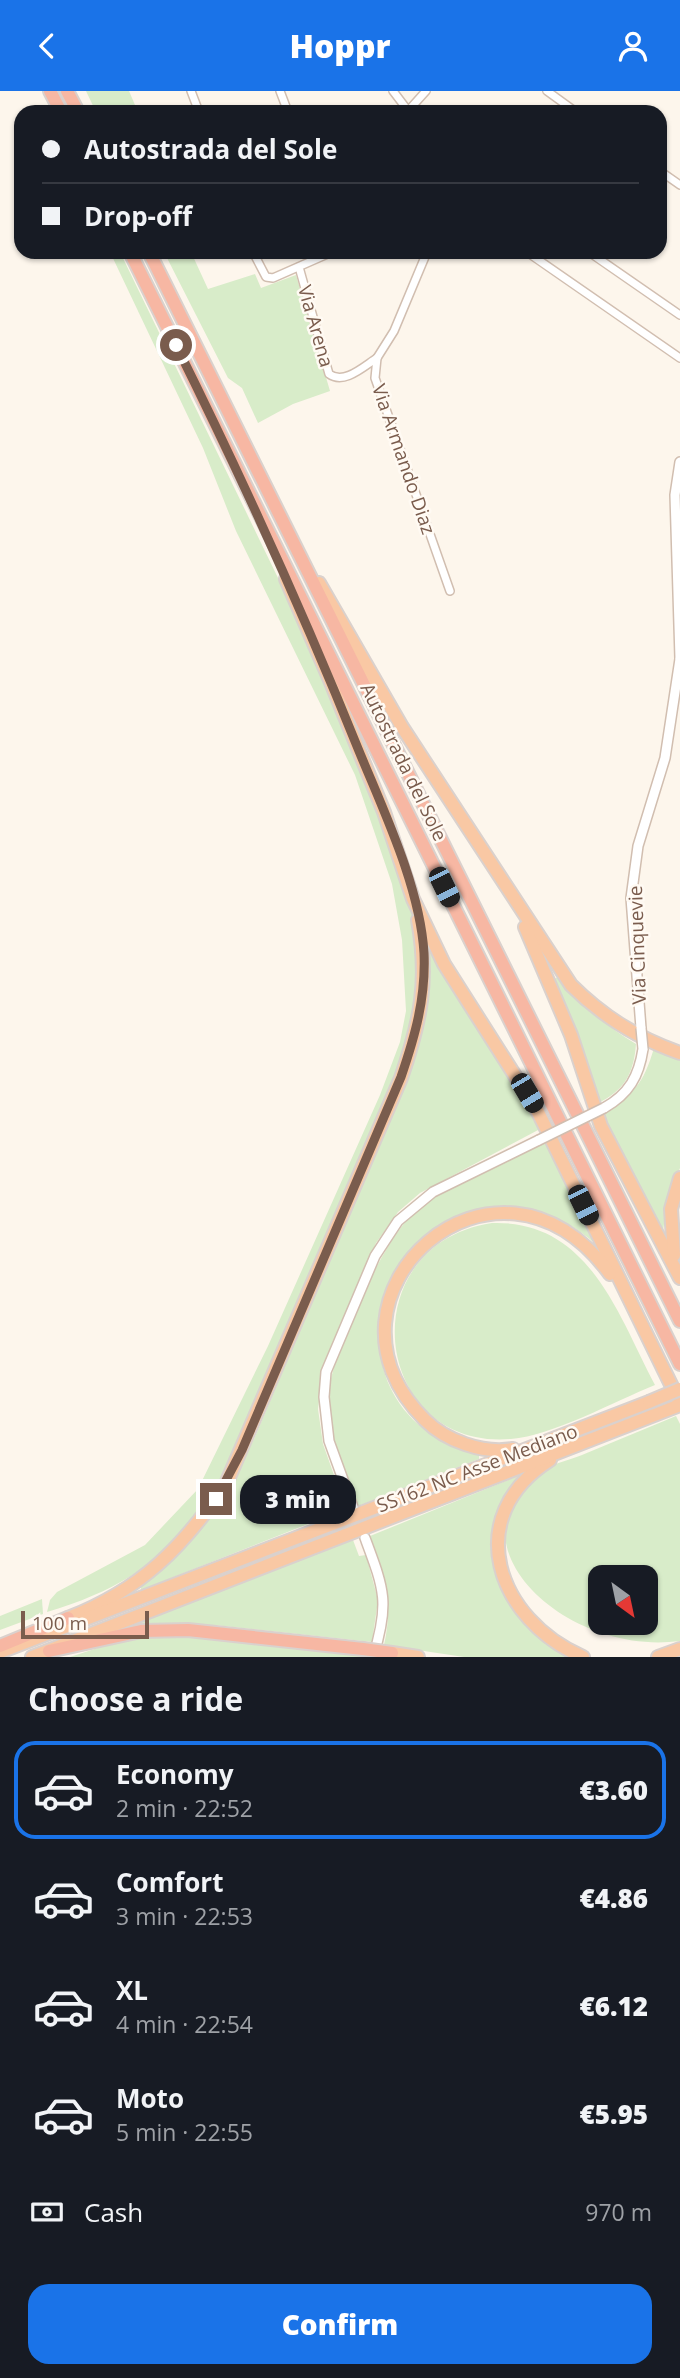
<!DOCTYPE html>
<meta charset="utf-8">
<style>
:root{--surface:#171b24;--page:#242831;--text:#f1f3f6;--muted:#9ea1a6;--line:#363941;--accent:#1a73e8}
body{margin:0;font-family:"Open Sans",sans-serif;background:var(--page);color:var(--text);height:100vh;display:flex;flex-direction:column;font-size:26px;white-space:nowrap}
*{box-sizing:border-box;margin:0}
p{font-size:23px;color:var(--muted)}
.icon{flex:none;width:38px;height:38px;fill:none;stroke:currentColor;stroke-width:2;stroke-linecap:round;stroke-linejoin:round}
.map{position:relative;height:1566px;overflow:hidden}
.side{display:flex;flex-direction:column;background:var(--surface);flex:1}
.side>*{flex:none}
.banner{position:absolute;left:14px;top:14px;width:653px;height:154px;border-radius:21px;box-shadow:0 2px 5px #0004;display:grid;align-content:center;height:154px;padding:0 28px;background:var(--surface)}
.needle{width:46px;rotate:147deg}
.buttons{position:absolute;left:588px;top:1474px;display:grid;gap:14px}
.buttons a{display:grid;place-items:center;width:70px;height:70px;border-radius:14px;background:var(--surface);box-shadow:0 2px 5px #0004;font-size:35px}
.scale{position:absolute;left:21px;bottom:18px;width:128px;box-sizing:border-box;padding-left:7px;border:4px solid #7a5c4d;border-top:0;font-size:19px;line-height:24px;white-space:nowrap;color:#7a5c4d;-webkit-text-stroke:5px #fffaf3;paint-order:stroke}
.end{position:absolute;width:32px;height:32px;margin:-16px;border:9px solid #7a5c4d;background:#fff;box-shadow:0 0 0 4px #fff}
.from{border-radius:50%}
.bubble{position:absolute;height:49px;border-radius:21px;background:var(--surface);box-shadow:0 2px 5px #0004;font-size:23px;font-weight:800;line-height:49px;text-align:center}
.car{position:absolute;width:21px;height:42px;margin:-21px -10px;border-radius:9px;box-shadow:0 0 5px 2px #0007;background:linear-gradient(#222 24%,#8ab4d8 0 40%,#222 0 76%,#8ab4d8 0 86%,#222 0)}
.banner b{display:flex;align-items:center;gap:24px;height:66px;font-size:26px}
.banner b+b{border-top:2px solid var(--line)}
.banner i{width:18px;height:18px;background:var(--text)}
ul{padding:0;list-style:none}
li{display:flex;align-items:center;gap:21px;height:98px;margin:0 14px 10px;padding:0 14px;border:4px solid transparent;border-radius:21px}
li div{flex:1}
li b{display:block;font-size:26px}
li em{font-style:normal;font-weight:800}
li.current{border-color:var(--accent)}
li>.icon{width:63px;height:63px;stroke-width:1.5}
h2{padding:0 28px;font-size:32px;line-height:84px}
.pay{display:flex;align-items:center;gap:18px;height:77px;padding:0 28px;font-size:26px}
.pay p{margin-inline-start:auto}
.button{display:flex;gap:14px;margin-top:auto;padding:14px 28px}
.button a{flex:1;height:80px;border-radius:21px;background:var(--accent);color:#fff;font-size:28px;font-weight:800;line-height:80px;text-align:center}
header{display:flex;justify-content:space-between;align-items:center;height:91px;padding:0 28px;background:var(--accent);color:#fff;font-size:32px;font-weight:800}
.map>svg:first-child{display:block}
.green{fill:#d8ecc9;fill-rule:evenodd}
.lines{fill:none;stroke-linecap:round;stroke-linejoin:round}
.minor-casing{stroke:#d1beb0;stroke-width:10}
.tertiary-casing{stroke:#d1beb0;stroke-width:12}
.trunk-casing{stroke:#dad1cd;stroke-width:16}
.motorway-casing{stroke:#dad1cd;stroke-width:16}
.minor{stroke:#fff;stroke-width:7}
.tertiary{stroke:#fff;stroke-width:9}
.trunk{stroke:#f9c8a4;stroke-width:12}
.motorway{stroke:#f7b7a3;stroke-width:12}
.tertiary-bridge-casing{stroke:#d1beb0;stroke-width:12;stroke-linecap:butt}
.trunk-bridge-casing{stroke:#dad1cd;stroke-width:16;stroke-linecap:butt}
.motorway-bridge-casing{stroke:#dad1cd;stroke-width:16;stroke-linecap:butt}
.tertiary-bridge{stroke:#fff;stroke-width:9}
.trunk-bridge{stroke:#f9c8a4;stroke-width:12}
.motorway-bridge{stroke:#f7b7a3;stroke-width:12}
.route{stroke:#7a5c4d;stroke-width:9}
.labels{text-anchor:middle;stroke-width:5;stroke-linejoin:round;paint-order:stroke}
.street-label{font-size:19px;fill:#7a5c4d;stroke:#fffaf3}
</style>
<header><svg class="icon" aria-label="back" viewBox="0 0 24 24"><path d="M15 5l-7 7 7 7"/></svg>Hoppr<svg class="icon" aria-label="person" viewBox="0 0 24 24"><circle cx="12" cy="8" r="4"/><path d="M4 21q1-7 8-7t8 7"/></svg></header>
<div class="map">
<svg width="680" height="1566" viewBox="0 0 680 1566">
<rect width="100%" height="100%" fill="#fdf6ec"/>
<g class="green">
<polygon points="86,0 129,0 138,21 96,21"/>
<path d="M110 161H120L328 590 413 808 419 867 416 921 410 950 228 1381C177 1459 137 1494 47 1521L50 1509 57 1501 145 1454 198 1398 268 1255 380 1004 400 951 406 920 402 849 392 793 355 684 236 440 203 357Z"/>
<polygon points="164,161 191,161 208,198 255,183 261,197 296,184 330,300 293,313 258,332 242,297 228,287"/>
<path d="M428 849 540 1038 420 1102 398 1121 376 1152 323 1278 318 1318 323 1353 346 1418 141 1499V1496C193 1451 223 1408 254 1348L412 976C425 933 428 893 428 849Z"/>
<path d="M558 886C582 912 605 935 636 953 634 982 624 1000 598 1012L554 888Z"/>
<path d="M654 957 680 966V1077L667 1109 663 1141 602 1022C634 1003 643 994 654 957Z"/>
<path d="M547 1051 594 1148 592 1150C566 1128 539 1118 505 1118 390 1117 334 1268 424 1338 440 1350 460 1355 479 1360V1368L358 1415C345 1380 328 1345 328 1307 329 1268 384 1146 415 1121 453 1090 503 1071 547 1051Z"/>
<path d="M492 1132C589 1129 617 1222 655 1294 615 1310 552 1345 511 1348 372 1360 348 1154 492 1132Z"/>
<path d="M676 1325 680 1333V1550C563 1566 442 1448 542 1380 553 1372 570 1369 582 1364 613 1351 645 1338 676 1325ZM600 1486H646V1531H600Z"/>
<path d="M523 1383C513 1395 501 1408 496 1424 491 1438 494 1453 496 1467 505 1513 530 1548 574 1566H464L384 1554C394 1510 384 1485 370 1445Z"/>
<polygon points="353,1449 359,1465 366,1464 378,1509 372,1551 214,1534 125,1536"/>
<polygon points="42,1508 43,1523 0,1539 0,1525"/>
<path d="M166 1544C233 1544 302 1551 368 1566H70L125 1548Z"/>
</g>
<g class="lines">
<defs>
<g id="minor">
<polyline points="191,0 199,21"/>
<polyline points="280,0 288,21"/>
<polyline points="393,0 409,21"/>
<polyline points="547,0 576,21"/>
<polyline points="408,20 426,0"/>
<polyline points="660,80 680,94"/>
<polyline points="253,161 266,186 273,187 332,161"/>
<polyline points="427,161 394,240 377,267 375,287 450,500"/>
<polyline points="527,161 680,267"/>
<polyline points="589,161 680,224"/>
<path d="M299 176 329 283C344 294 363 276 377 267"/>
</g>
<g id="tertiary">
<polyline points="680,371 675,404 680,567"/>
<polyline points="641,937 631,807 638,755 665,667 680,568"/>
<path d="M604 1017C629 1003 639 985 643 958"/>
<polyline points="353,1416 329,1350 324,1306 326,1281 375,1165 398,1130 433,1101 539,1049"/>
<path d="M365 1447C384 1498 390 1512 373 1566"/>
</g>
<g id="trunk">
<polyline points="286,488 330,589 384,721 413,808 444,873 538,1021 680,1312"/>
<path d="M319 492 402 636 571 894C603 926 637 947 680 962"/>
<polyline points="525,836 571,944 601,1035 680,1187"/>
<polyline points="674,1164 671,1118 680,1087"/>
<path d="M513 1358C483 1363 446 1350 425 1329 300 1205 496 1027 610 1183"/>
<path d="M550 1369C460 1426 497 1529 583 1566"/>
<path d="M68 1527C142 1498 182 1457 226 1393L401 987C421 929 429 889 418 829"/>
<polyline points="0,1561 649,1311"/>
<polyline points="392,1562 418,1566"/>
<polyline points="32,1566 680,1314"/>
<polyline points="658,1566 680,1558"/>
</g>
<g id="motorway">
<polyline points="50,0 61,21"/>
<polyline points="67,0 78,21"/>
<polyline points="130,161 680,1273"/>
<polyline points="149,161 680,1230"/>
<polyline points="0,1555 68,1527"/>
<polyline points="49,1560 141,1540 188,1539 363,1558"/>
</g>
</defs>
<use href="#minor" class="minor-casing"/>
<use href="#tertiary" class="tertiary-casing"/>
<use href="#trunk" class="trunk-casing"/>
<use href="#motorway" class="motorway-casing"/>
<use href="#minor" class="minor"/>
<use href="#tertiary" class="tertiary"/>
<use href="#trunk" class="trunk"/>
<use href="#motorway" class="motorway"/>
<defs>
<g id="tertiary-bridge">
<polyline points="641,937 643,958"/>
<polyline points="539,1049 604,1017"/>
</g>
<polyline id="trunk-bridge" points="649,1311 680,1298"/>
<polyline id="motorway-bridge" points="363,1558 392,1562"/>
</defs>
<use href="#tertiary-bridge" class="tertiary-bridge-casing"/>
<use href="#trunk-bridge" class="trunk-bridge-casing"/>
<use href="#motorway-bridge" class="motorway-bridge-casing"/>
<use href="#tertiary-bridge" class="tertiary-bridge"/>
<use href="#trunk-bridge" class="trunk-bridge"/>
<use href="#motorway-bridge" class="motorway-bridge"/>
</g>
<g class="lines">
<path class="route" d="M176 254C242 387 304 523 359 660 384 721 420 796 424 862 426 907 415 945 401 986L242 1359 216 1408"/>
</g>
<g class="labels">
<g class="street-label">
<text transform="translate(316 235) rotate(74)" y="7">Via Arena</text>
<text transform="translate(404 368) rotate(71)" y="7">Via Armando Diaz</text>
<text transform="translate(404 671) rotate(64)" y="7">Autostrada del Sole</text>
<text transform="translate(637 854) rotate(-92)" y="7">Via Cinquevie</text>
<text transform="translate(477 1377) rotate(-21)" y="7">SS162 NC Asse Mediano</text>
</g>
</g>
</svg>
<div class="buttons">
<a><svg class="needle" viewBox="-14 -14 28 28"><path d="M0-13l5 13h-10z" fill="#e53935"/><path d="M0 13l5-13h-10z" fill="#9ea1a6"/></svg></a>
</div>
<div class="scale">100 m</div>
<i class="end from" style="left:176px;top:254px"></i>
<i class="end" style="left:216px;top:1408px"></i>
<div class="bubble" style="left:240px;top:1384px;width:116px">3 min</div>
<i class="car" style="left:444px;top:796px;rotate:154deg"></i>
<i class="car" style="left:527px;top:1002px;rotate:149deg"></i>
<i class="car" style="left:583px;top:1114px;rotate:154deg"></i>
<div class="banner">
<b><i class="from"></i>Autostrada del Sole</b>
<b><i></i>Drop-off</b>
</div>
</div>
<section class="side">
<h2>Choose a ride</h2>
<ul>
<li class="current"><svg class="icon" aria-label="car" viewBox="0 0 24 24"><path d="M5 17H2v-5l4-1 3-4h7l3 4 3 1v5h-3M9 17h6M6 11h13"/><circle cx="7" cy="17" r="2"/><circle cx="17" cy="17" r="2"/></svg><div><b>Economy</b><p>2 min · 22:52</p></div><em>€3.60</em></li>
<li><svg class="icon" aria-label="car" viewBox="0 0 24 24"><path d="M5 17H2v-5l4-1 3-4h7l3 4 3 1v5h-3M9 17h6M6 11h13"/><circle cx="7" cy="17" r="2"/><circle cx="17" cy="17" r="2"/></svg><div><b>Comfort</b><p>3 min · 22:53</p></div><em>€4.86</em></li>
<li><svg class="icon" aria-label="car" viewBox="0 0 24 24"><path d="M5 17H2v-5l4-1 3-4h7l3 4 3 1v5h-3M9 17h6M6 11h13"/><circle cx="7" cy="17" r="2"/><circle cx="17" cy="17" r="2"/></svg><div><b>XL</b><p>4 min · 22:54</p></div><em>€6.12</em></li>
<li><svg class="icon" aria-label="car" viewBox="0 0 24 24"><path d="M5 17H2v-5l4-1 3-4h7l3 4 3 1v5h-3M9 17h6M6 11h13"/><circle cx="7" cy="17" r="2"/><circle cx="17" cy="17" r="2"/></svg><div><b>Moto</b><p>5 min · 22:55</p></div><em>€5.95</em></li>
</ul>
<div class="pay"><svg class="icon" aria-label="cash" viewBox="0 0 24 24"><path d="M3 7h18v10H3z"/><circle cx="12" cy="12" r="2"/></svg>Cash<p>970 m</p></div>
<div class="button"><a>Confirm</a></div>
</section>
